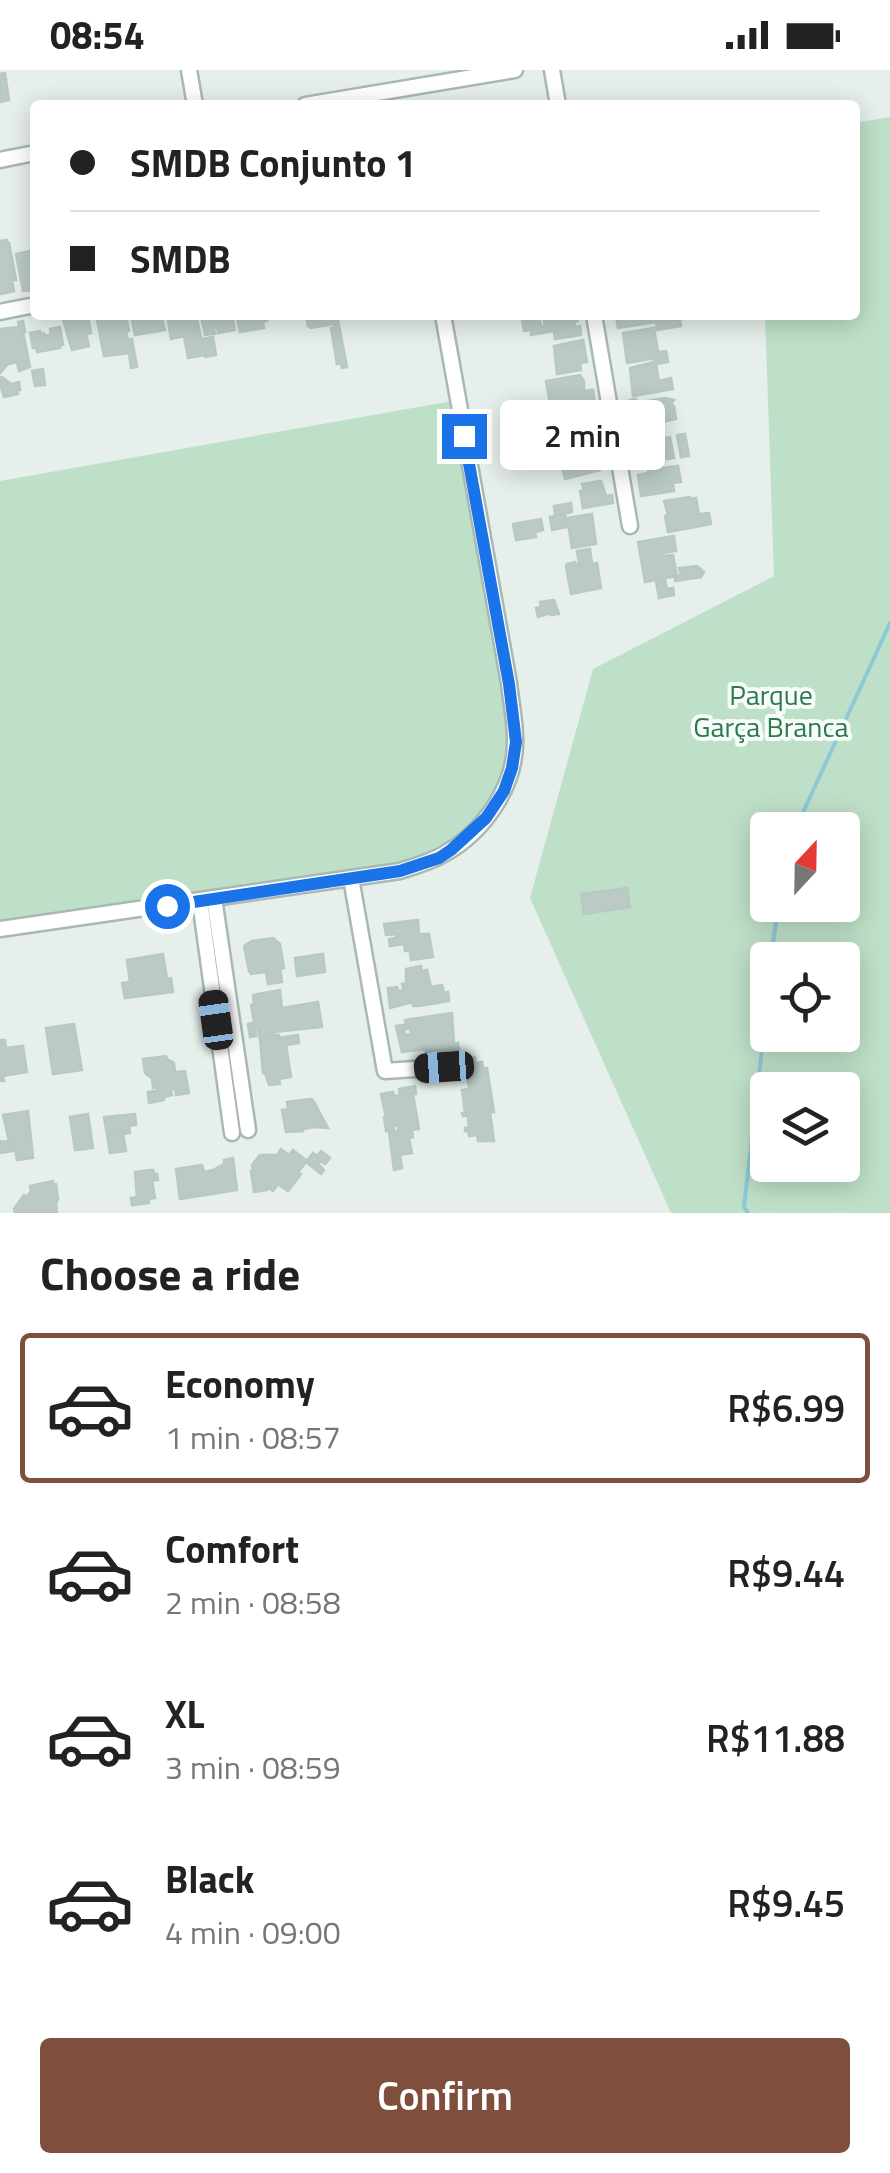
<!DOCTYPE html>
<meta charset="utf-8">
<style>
:root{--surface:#fff;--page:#f2f2f2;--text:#222;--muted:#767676;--line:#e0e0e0;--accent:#804e3d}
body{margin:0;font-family:"Titillium Web",sans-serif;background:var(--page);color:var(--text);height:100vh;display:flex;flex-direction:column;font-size:38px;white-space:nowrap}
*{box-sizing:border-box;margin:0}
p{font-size:32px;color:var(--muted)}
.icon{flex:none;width:55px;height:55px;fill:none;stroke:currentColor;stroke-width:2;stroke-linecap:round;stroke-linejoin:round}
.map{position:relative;height:1143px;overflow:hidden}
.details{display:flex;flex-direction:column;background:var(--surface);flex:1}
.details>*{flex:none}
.banner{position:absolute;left:30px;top:30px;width:830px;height:220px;border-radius:10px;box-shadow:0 5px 25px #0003;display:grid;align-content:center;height:220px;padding:0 40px;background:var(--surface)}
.needle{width:65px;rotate:22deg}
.controls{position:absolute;left:750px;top:742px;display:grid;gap:20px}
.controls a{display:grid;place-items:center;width:110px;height:110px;border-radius:10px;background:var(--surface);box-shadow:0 5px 25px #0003;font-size:50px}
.end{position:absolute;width:45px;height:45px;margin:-22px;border:12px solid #1a73e8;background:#fff;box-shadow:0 0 0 5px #fff}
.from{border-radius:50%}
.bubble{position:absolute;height:70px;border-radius:10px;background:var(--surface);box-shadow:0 5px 25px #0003;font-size:32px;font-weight:600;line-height:70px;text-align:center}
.car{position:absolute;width:30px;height:60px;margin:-30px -15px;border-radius:12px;box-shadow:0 0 8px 2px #0007;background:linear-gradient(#222 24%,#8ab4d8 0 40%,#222 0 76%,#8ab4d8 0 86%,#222 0)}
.banner b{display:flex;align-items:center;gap:35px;height:95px;font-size:38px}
.banner b+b{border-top:2px solid var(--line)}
.banner i{width:25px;height:25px;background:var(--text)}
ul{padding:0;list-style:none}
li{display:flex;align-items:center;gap:30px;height:150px;margin:0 20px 15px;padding:0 20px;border:5px solid transparent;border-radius:10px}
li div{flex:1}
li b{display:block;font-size:38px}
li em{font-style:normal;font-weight:600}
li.current{border-color:var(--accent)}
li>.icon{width:90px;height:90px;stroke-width:1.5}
h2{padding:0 40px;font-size:45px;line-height:120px}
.primary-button{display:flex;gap:20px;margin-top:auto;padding:20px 40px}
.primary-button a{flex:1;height:115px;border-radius:10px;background:var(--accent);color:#fff;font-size:40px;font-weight:600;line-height:115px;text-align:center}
.status{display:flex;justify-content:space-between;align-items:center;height:70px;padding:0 50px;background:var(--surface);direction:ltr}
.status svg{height:28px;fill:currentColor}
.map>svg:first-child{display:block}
.green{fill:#bfe0c8;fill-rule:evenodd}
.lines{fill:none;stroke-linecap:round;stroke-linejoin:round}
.stream{stroke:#8ec9d4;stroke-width:4}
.building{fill:#bbcac4;stroke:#b8c9c2;stroke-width:2.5}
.street-casing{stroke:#a8b8b2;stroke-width:19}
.street{stroke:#fff;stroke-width:14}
.route{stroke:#1a73e8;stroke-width:12}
.labels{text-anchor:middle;stroke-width:8;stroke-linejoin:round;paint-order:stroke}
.park-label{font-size:28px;fill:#2d7a4b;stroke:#f7fbf9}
</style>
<div class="status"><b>08:54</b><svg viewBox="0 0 49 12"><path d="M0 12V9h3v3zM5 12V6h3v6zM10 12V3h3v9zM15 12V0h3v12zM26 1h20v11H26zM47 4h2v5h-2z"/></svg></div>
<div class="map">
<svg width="890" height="1143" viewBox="0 0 890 1143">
<rect width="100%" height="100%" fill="#e6efeb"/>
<g class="green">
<path d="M890 47V1143H671L530 828 593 599 774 506 765 245H855V53ZM768 760H842V835H768ZM768 890H842V965H768ZM768 1020H842V1095H768Z"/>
<polygon points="458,330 516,671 504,721 439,788 0,860 0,411"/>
</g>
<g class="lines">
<g class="stream">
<polyline points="795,760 890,553"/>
<polyline points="771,890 778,835"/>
<polyline points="748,1143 744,1137 768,926"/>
</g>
</g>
<g class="building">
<polygon points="5,3 9,30 0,32 0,4"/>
<polygon points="7,170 7,174 9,173 16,210 12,210 14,221 2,224 0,224 0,171"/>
<polygon points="35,180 35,220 23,221 16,184"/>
<polygon points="88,245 91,263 86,264 89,276 72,280 63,250"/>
<polygon points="96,245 126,245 129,261 126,262 128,270 132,269 137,297 131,298 129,283 104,286"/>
<polygon points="131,245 161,245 165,260 135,265"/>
<polygon points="167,245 196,245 205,285 188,288 184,266 171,269"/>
<polygon points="201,245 232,245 235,260 218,263 217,257 214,258 215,264 205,265"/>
<polygon points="236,245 266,245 267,251 263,251 264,258 240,262"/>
<polygon points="306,245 337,245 347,297 342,298 341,293 337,294 331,258 335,258 334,254 311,258 308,256"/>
<polygon points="539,245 541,256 545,256 543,245 577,245 578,251 574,252 575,257 580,256 581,265 555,269 554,263 559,260 531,265 531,260 524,261 522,249"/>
<polygon points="662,245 663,251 618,258 616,246"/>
<polygon points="680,249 681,256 657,260 656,253"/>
<polygon points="23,251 25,262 23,262 30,297 19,301 17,292 8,294 0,303 0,259 19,257 18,252"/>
<polygon points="60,257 63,275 60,276 60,278 37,282 36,278 33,278 30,263 40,261 41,264 44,263 45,266 51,264 50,259"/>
<polygon points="654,258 658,282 666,281 667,286 627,293 623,263"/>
<polygon points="213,267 216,285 205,287 202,269"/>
<polygon points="583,270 587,292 580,293 581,300 557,304 554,276"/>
<polygon points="667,286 668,292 656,294 658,307 659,311 671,308 673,319 633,326 630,298 654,292 654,289"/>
<polygon points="43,299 45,315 35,316 32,301"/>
<polygon points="580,305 584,311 584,321 593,320 595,334 556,340 555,333 550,334 546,311"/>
<polygon points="2,307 11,314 19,312 20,320 17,320 18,324 4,327 0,314 0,308"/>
<polygon points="665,328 674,330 671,334 674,336 676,349 632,358 628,335 631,334 630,330 636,329 636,333"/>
<polygon points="584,340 587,356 597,354 599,368 589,369 588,367 558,373 555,353 560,353 558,344"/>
<polygon points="642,362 643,365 659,362 661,369 670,367 674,388 649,392 648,373 632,374 631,364"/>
<polygon points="685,364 689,386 681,387 677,365"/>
<polygon points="595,375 600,400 565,409 558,382"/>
<polygon points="678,396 681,412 673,413 674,421 641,426 638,405 648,403 648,400"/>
<polygon points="601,411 606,426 612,425 613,433 583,438 580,421 584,420 582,414"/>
<polygon points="690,427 690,429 696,428 699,444 709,443 711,454 668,462 665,446 668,445 664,431"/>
<polygon points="571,433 572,442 555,446 554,436"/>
<polygon points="565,444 567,457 552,460 550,447"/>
<polygon points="592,444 596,474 572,478 567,448"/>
<polygon points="541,449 543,460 535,462 536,467 516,470 513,454"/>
<polygon points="674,466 676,481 662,483 663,486 673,485 677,506 645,512 638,472"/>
<polygon points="590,479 592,494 597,493 601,518 571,524 566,496 567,494 575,492 576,495 583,494 579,493 577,481"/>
<polygon points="697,496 704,502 701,507 675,511 675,506 681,505 679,498"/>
<polygon points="665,510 667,519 673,518 674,525 659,528 656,511"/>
<polygon points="554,530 559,544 551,545 551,543 538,547 536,538 541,537 540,532"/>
<polygon points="627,818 630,837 584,844 581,824"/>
<polygon points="418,850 419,864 429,864 433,887 411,890 410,881 405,881 404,874 390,876 389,869 396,868 396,864 386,865 384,854"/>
<polygon points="273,868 280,874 284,898 280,899 282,912 268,914 266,902 251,904 249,901 244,876 252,871"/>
<polygon points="163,884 167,909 171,908 173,922 125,928 122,913 130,912 127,890"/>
<polygon points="323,884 325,902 297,906 295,888"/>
<polygon points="421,896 422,901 427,900 431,917 442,915 444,923 448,922 449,931 419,936 413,936 413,932 390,938 388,918 397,917 398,921 404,920 402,914 406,913 406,899"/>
<polygon points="280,920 282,938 318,932 322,957 274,962 275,965 259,967 258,958 255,958 256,966 250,967 248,954 254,952 251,935 254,935 253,925"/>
<polygon points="452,943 454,974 458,973 459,980 441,983 440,980 426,982 426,979 402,982 396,956 403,955 405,965 411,964 410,958 406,959 405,950"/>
<polygon points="74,954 82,1000 53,1004 46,958"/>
<polygon points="279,965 279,968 298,965 299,973 286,975 291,1007 279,1009 280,1014 269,1015 265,1003 263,1003 260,968"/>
<polygon points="0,970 5,970 6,978 23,976 27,1002 3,1006 4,1011 0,1011"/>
<polygon points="166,986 167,989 174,993 175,1002 185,1001 189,1023 176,1025 175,1018 171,1019 172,1025 164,1027 164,1030 149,1033 148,1022 157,1021 157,1017 153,1018 152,1008 145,1003 143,989"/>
<polygon points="475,987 475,993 482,992 483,998 487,998 494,1042 490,1042 494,1071 478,1071 477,1065 469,1066 468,1061 465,1061 465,1058 469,1057 468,1046 463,1046 462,1043 465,1043 462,1020 469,1019 465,989"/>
<polygon points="415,1016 416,1024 413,1024 419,1059 412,1060 413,1067 409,1068 412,1083 400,1085 402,1098 394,1100 389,1062 399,1061 398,1055 394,1056 394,1060 386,1061 384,1047 386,1047 381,1024 393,1022 394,1026 400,1025 399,1019"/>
<polygon points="310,1029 313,1030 328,1058 314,1057 303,1059 303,1061 286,1062 282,1040 288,1039 287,1032"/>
<polygon points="28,1041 33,1088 17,1090 14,1073 12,1074 13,1081 0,1083 0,1070 1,1072 9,1071 3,1045"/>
<polygon points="88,1044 93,1078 75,1080 70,1047"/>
<polygon points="135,1044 136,1055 129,1056 130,1063 123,1064 126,1081 110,1083 107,1065 122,1063 122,1061 107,1064 104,1047"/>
<polygon points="281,1079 289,1085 293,1080 307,1091 298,1102 301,1104 288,1121 279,1115 281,1110 273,1121 266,1116 267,1120 254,1122 251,1101 253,1101 252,1095 260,1085 277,1085"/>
<polygon points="321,1081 330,1088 325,1094 321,1091 318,1094 324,1100 321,1104 306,1092 313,1083 317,1086"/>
<polygon points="233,1088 237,1120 180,1129 176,1099 202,1095 204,1102 214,1100 215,1104 215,1099 224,1094 224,1090"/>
<polygon points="150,1100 153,1100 154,1104 157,1104 158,1110 152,1111 155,1128 149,1129 149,1133 132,1135 131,1128 137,1127 135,1102"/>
<polygon points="53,1111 53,1114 56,1114 58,1129 56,1133 57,1143 15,1143 14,1139 24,1125 26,1127 31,1121 30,1116"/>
</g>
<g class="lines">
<defs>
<g id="street">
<polyline points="189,0 195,35"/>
<polyline points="552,0 558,35"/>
<polyline points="305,35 515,0"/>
<polyline points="0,90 35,83"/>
<polyline points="0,242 35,235"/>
<polyline points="594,245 630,456"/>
<polyline points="351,808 385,1001 444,997"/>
<polyline points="214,828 248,1060"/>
<polyline points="200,831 232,1063"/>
<path d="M0 859 400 801C415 796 431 792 444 784 484 762 517 715 515 668 515 650 511 632 509 613L443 245"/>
</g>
</defs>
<use href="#street" class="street-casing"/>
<use href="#street" class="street"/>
</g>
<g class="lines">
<polyline class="route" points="167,836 400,801 439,788 451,780 486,748 504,721 512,698 516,672 509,614 464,366"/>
</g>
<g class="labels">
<g class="park-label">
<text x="771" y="635">Parque<tspan x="771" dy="32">Garça Branca</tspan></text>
</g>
</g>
</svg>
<div class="controls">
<a><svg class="needle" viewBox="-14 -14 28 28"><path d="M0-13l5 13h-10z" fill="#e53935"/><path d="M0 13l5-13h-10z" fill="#767676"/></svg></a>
<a><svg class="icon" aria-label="locate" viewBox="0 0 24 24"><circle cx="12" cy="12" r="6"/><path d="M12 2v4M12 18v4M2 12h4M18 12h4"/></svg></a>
<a><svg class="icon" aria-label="layers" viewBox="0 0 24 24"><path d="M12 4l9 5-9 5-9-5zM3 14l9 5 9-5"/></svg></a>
</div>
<i class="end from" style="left:167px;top:836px"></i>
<i class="end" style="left:464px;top:366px"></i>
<div class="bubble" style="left:500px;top:330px;width:165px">2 min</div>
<i class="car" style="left:216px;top:950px;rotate:352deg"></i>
<i class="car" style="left:444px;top:997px;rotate:266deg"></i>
<div class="banner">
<b><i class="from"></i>SMDB Conjunto 1</b>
<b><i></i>SMDB</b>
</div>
</div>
<section class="details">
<h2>Choose a ride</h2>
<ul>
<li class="current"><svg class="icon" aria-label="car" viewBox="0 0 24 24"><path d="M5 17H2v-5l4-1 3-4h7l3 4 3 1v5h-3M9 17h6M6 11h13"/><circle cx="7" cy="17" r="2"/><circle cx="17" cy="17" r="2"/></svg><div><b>Economy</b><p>1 min · 08:57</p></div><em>R$6.99</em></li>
<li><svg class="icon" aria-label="car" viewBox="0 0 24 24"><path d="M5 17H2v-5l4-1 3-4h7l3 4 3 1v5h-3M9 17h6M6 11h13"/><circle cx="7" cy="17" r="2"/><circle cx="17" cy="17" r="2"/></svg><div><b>Comfort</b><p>2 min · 08:58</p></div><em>R$9.44</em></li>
<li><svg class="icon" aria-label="car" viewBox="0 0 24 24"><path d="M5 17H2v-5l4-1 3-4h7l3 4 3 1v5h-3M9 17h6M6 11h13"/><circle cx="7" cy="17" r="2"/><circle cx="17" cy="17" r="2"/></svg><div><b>XL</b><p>3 min · 08:59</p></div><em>R$11.88</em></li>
<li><svg class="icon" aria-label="car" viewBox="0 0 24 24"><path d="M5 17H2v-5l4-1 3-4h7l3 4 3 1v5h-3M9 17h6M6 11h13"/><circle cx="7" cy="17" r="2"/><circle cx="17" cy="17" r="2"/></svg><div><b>Black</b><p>4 min · 09:00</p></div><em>R$9.45</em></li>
</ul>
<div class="primary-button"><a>Confirm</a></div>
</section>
